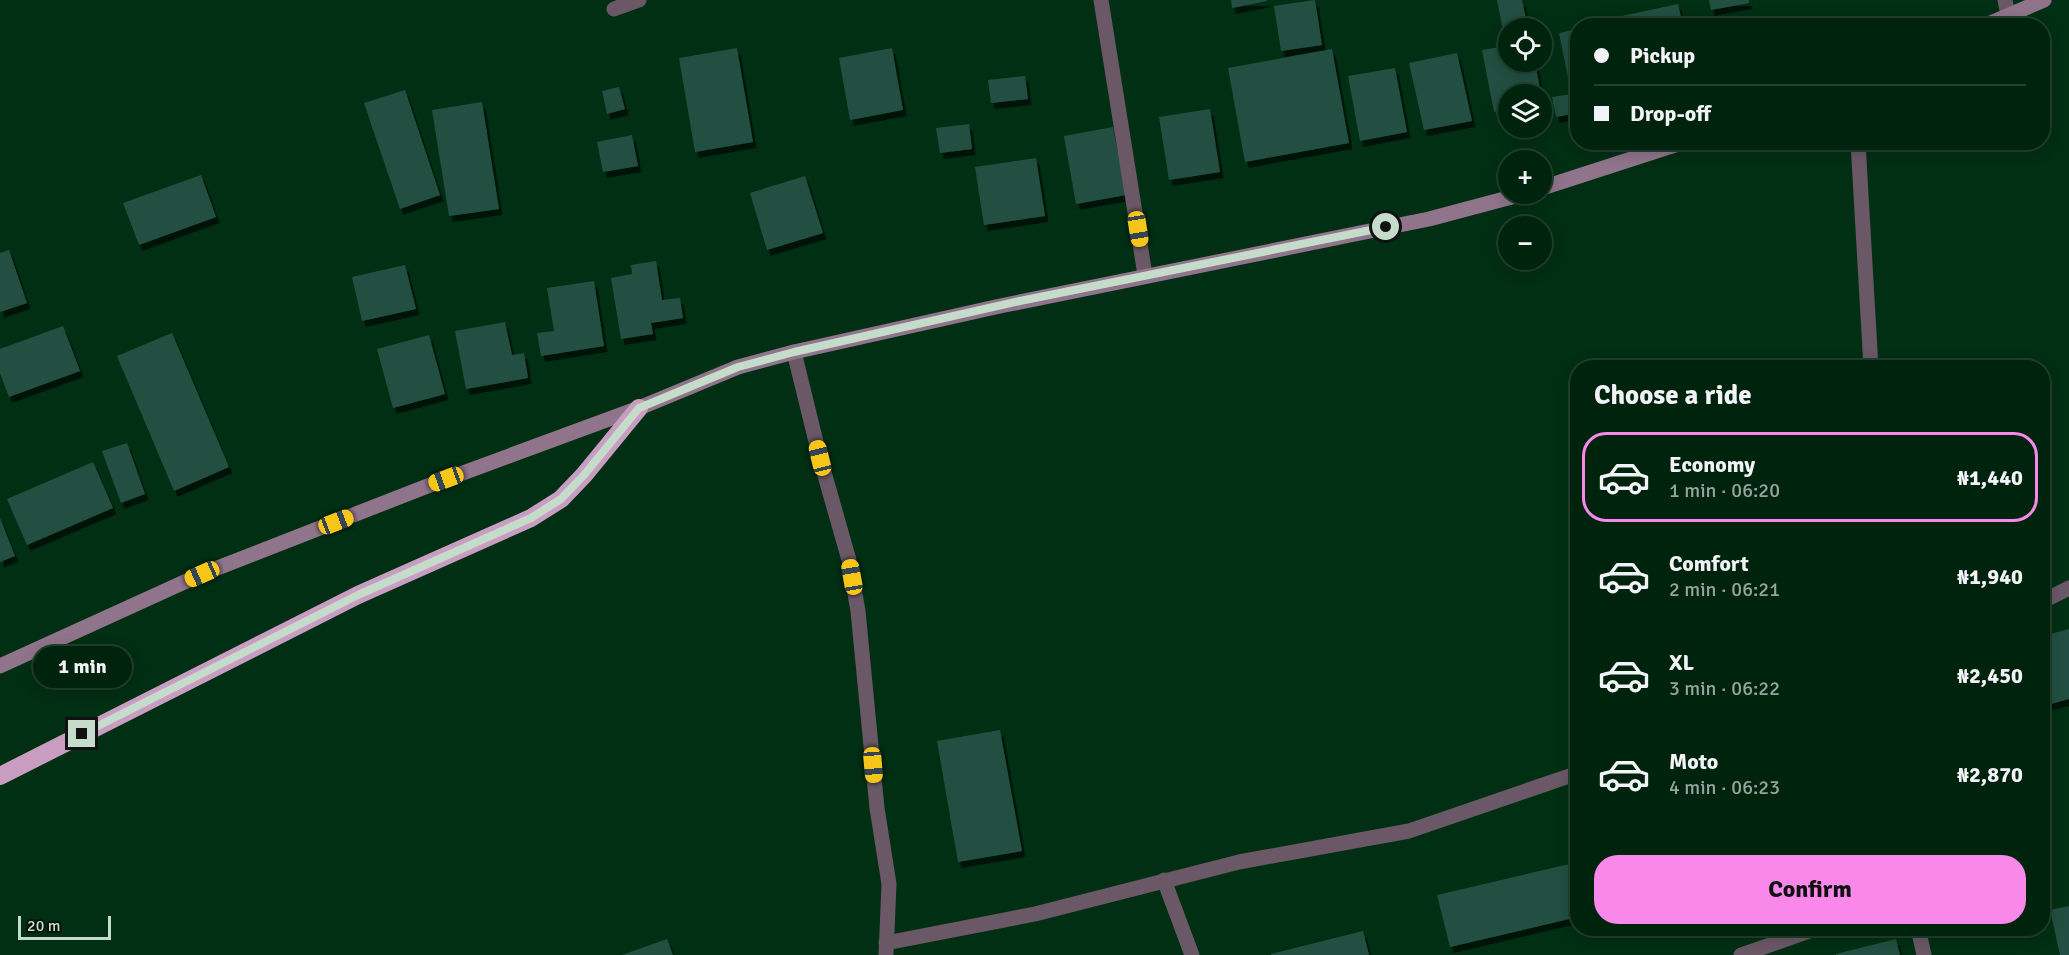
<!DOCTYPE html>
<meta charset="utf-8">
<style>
:root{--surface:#00230e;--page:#0a2b17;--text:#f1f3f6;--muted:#95a49e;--line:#22402e;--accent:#f888ea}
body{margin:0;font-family:Signika,sans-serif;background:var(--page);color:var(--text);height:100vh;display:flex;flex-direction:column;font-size:22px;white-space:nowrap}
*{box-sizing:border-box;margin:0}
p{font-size:20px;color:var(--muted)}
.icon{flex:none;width:33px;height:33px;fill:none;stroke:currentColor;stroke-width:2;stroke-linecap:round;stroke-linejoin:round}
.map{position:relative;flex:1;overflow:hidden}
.sheet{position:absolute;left:1570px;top:360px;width:480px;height:576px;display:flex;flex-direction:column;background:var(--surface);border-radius:24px;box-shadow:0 3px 15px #0003,0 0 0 2px var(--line)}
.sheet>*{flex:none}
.hud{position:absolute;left:1570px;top:18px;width:480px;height:132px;border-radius:24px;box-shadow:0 3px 15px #0003,0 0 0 2px var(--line);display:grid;align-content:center;height:132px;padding:0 24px;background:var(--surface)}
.fabs{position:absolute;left:1498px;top:18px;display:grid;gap:12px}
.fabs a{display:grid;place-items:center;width:54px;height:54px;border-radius:50%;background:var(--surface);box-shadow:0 3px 15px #0003,0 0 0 2px var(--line);font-size:30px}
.scale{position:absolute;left:18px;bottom:15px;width:93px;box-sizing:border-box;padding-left:6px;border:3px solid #c5dcca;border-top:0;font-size:16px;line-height:21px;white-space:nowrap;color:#c5dcca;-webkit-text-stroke:4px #031307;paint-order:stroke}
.end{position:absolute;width:27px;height:27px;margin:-14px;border:8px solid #c5dcca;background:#111;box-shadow:0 0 0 3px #111}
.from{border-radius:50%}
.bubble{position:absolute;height:42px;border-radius:21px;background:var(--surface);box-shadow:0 3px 15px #0003,0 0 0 2px var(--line);font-size:20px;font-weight:800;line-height:42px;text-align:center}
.car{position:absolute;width:18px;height:36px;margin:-18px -9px;border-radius:8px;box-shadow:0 0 4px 2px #0007;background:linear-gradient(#f5c518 24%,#345 0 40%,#f5c518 0 76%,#345 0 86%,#f5c518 0)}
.hud b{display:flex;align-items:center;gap:21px;height:57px;font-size:22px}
.hud b+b{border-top:2px solid var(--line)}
.hud i{width:15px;height:15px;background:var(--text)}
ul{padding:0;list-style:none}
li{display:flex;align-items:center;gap:18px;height:90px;margin:0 12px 9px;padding:0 12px;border:3px solid transparent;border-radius:24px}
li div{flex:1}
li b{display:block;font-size:22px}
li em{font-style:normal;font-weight:800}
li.current{border-color:var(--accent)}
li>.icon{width:54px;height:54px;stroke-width:1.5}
h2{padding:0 24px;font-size:27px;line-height:72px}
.button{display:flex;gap:12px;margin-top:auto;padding:12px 24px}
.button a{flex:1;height:69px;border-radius:24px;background:var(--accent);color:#111;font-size:24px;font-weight:800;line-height:69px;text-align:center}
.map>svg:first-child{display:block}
.building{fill:#235043;filter:url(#shadow)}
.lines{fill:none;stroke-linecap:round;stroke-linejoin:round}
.minor{stroke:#6a5867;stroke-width:15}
.secondary{stroke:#90748b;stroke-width:15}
.motorway{stroke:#c99dc2;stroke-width:18}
.route{stroke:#c5dcca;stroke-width:8}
</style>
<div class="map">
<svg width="2069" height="955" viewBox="0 0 2069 955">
<defs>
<filter id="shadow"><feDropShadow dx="3.5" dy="6" stdDeviation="0" flood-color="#0009"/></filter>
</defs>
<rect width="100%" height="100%" fill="#002f13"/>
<g class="building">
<polygon points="1231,0 1267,0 1267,1 1232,8"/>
<polygon points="1315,0 1322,45 1281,51 1274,6"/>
<polygon points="1497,0 1522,0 1528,28 1509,28 1509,62 1535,62 1541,94 1509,94 1509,109 1494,112 1482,50 1506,46"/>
<polygon points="1709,0 1749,0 1749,3 1711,10"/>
<polygon points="1678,4 1683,26 1624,26 1622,16"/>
<polygon points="1578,29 1578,91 1571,92 1559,33"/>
<polygon points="737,48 753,142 695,152 679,58"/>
<polygon points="892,48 903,110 850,120 839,58"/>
<polygon points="1332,49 1349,143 1245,162 1228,68"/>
<polygon points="1457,53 1472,121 1424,130 1409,63"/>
<polygon points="1395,68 1407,132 1360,141 1348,76"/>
<polygon points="1025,76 1028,99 991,103 988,80"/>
<polygon points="619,87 625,109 607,114 602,91"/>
<polygon points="405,90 440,195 400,209 364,103"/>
<polygon points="1578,93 1578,113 1556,117 1552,97"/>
<polygon points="482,102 499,209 449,216 432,110"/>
<polygon points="1210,109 1220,172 1169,180 1159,117"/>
<polygon points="969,124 972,149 940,153 936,128"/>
<polygon points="1113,127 1126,195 1076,204 1064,136"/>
<polygon points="632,135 638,166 603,172 597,142"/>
<polygon points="1036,158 1045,216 984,225 975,167"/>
<polygon points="201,175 216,217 139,245 123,203"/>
<polygon points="805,176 823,233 767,250 750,193"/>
<polygon points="9,250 27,303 0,312 0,253"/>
<polygon points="656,261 662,300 680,298 683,318 651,323 653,334 621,339 611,278 632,274 631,265"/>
<polygon points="405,265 416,309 362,321 352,277"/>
<polygon points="594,281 604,346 541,356 537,333 554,331 547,288"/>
<polygon points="505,322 512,355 524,353 528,378 466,389 455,331"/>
<polygon points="63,326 80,371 9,397 0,373 0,349"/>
<polygon points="172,333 229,467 174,491 117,356"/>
<polygon points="429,335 445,394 393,408 377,349"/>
<polygon points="127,443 145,494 121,503 102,451"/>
<polygon points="93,462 113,508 27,545 7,499"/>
<polygon points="0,518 15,556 0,562"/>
<polygon points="2069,629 2069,699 2043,706 2043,636"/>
<polygon points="1000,730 1022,851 958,862 937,741"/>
<polygon points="1578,862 1578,917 1450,947 1437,895"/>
<polygon points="2069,906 2069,955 2060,955 2050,910"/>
<polygon points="1363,931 1369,955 1271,955 1271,954"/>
<polygon points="667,939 673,955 622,955"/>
<polygon points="1896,939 1900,955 1836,955 1836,954"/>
</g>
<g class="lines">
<g class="minor">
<polyline points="1101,0 1145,275"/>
<polyline points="2005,0 2008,15"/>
<polyline points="614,9 639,0"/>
<polyline points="1858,142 1871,368"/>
<polyline points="794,352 820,458 849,560 858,611 877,808 889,884 886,955"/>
<polyline points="2043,601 2069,588"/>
<polyline points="1164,880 1192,955"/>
<polyline points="1918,928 1924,955"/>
<polyline points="886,943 1035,914 1239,862 1409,831 1578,773"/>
<polyline points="1741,955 1818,928"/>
</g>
<g class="secondary">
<polyline points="1984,26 2044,0"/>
<polyline points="1542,188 1684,142"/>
<polyline points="0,666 202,574 425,487 639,408 738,367 794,352 1000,306 1429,219 1523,194"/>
</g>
<polyline class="motorway" points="0,776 358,595 531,518 561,499 584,475 639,408"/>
</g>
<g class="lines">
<polyline class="route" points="82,734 358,595 531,518 561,499 584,475 639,408 738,367 794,352 1020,301 1386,227"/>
</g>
</svg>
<div class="fabs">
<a><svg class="icon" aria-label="locate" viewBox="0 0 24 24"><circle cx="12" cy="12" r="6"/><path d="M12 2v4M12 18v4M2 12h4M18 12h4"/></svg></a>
<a><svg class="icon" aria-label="layers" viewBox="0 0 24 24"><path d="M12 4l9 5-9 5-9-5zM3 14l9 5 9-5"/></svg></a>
<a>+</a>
<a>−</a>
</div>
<div class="scale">20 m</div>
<i class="end from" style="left:1386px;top:227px"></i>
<i class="end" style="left:82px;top:734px"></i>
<div class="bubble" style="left:33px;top:646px;width:99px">1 min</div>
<i class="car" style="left:1138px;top:229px;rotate:171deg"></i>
<i class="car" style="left:820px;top:458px;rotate:346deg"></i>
<i class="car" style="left:446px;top:479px;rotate:250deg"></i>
<i class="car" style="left:336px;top:522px;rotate:69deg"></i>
<i class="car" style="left:202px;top:574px;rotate:246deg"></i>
<i class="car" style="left:852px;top:577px;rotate:350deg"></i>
<i class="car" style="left:873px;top:765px;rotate:175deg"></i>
<div class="hud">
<b><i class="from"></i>Pickup</b>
<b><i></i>Drop-off</b>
</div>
<section class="sheet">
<h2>Choose a ride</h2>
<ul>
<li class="current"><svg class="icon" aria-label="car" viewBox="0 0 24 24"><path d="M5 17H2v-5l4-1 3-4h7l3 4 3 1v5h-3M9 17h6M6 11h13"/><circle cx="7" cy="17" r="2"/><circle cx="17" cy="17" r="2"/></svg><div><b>Economy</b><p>1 min · 06:20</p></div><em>₦1,440</em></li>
<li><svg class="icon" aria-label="car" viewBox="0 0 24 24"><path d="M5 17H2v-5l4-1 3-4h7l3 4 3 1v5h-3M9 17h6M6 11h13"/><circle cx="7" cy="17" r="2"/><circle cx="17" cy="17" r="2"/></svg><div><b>Comfort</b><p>2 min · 06:21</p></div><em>₦1,940</em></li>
<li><svg class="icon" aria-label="car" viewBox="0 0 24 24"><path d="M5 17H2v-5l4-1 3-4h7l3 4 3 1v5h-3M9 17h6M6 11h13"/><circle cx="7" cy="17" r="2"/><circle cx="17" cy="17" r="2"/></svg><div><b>XL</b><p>3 min · 06:22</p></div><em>₦2,450</em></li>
<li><svg class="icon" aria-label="car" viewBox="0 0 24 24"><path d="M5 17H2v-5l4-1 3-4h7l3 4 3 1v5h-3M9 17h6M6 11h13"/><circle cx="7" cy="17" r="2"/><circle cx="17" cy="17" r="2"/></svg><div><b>Moto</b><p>4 min · 06:23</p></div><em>₦2,870</em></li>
</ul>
<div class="button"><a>Confirm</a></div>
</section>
</div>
